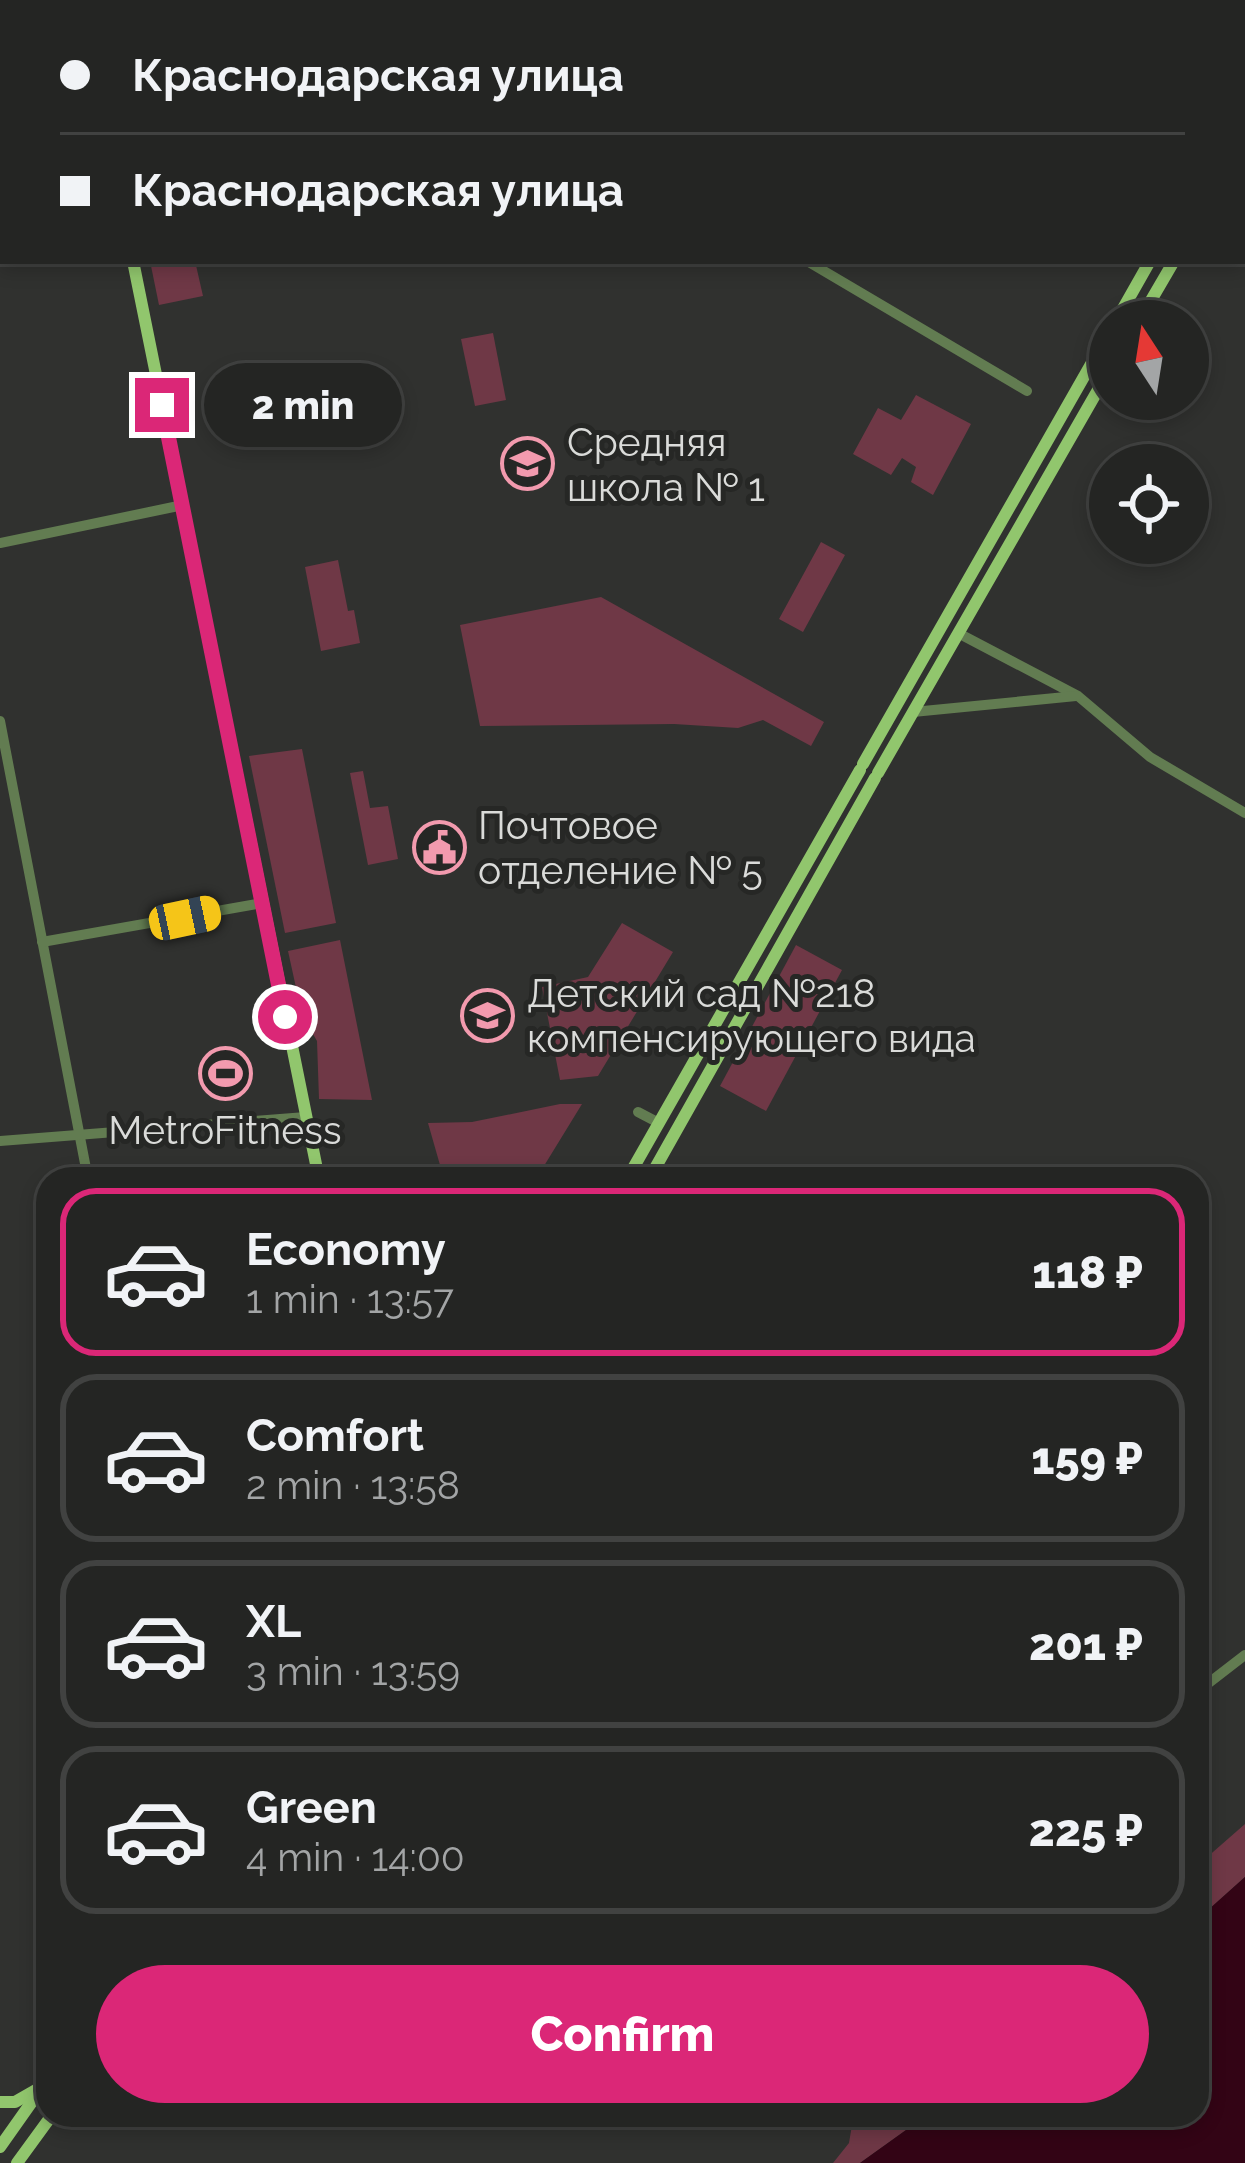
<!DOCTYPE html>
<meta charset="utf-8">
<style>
:root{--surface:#242523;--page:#303130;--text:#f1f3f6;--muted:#a3a5a6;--line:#414241;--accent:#db2777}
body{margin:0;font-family:Raleway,sans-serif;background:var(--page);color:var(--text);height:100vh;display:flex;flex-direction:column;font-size:45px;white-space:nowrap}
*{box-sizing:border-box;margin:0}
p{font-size:39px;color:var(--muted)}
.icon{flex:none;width:66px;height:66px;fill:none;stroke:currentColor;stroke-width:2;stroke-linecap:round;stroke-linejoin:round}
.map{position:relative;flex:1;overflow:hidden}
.panel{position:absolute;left:36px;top:1167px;width:1173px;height:960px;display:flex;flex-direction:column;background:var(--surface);border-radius:36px;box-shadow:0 6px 18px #0003,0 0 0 3px var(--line)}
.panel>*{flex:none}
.top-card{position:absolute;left:0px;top:0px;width:1245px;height:264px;box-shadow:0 6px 18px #0003,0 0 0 3px var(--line);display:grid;align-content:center;height:264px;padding:0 60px;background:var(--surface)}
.needle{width:78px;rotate:348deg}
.tools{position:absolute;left:1089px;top:300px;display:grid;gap:24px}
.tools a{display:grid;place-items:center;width:120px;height:120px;border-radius:50%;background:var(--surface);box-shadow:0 6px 18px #0003,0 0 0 3px var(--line);font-size:60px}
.end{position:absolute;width:54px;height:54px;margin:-27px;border:15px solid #db2777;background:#fff;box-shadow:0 0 0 6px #fff}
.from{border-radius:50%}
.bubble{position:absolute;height:84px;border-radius:42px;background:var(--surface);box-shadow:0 6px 18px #0003,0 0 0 3px var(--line);font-size:39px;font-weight:800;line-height:84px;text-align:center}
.car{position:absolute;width:36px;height:72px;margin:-36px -18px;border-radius:15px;box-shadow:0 0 9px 3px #0007;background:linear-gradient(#f5c518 24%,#345 0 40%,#f5c518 0 76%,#345 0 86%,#f5c518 0)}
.top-card b{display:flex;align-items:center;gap:42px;height:114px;font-size:45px}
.top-card b+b{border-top:3px solid var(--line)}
.top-card i{width:30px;height:30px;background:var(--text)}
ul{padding:21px 0 0;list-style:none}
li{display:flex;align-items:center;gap:36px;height:168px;margin:0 24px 18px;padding:0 36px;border:6px solid var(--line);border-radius:36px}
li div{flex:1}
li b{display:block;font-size:45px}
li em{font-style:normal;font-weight:800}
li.on{border-color:var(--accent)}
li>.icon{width:108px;height:108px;stroke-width:1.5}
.button{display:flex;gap:24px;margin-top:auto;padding:24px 60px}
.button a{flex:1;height:138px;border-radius:72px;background:var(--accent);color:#fff;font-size:48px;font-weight:800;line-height:138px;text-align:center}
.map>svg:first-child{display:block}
.green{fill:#6f3846}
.water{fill:#330415}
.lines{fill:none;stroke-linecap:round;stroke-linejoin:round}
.minor{stroke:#627c51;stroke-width:10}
.major{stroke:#91c66d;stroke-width:12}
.route{stroke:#db2777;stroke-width:15}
.labels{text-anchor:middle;stroke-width:10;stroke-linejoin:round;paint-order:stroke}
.poi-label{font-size:39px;fill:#dadbd9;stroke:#262725;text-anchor:start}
</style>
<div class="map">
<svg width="1245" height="2163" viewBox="0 0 1245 2163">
<rect width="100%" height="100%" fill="#30312f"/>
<g class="green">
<polygon points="150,261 195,261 203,296 159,305"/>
<polygon points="493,333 506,400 475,406 461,339"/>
<polygon points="916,395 971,424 933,495 911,482 916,467 902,458 891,475 853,454 878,408 901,420"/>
<polygon points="821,542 845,555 803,632 779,619"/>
<polygon points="338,560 348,611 354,610 360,643 321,651 305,567"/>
<polygon points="601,597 824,722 811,746 763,720 738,728 674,724 480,726 460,625"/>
<polygon points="302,749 336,923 285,933 249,756"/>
<polygon points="363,771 370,808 388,806 398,859 368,865 350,773"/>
<polygon points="622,923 673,952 598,1076 560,1080 542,987 588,977"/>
<polygon points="340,940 372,1100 319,1099 317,1041 302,1015 288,951"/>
<polygon points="796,945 842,970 766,1111 720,1086"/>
<polygon points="560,1104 582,1104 536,1179 444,1179 428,1123 472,1122"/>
<polygon points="1245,1824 1245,1877 1197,1920 1197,1866"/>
<polygon points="866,2115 927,2115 860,2163 833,2163 849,2143 852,2125"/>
</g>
<polygon class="water" points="1245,1877 1245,2163 860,2163 927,2115 1197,2115 1197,1920"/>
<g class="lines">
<g class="minor">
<polyline points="350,0 356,3"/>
<polyline points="1077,0 1083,3"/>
<polyline points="807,261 1027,391"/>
<polyline points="0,543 183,505"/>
<polyline points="958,633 1078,696 1150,757 1245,813"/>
<polyline points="913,712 1076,696"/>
<polyline points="0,721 88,1179"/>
<polyline points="42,942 262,903"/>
<polyline points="638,1112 659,1123"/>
<polyline points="0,1141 306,1117"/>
<polyline points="1197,1692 1245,1655"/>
</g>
<g class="major">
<polyline points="80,0 81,3"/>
<polyline points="1242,102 1245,97"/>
<polyline points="1242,143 1245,137"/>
<polyline points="133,261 319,1179"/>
<polyline points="1116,321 1150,261"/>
<polyline points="1139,321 1174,261"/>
<polyline points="863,764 1110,331"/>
<polyline points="878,773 1110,369"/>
<polyline points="627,1179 860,770"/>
<polyline points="649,1179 875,778"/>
<polyline points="0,2102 15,2102 36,2090"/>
<polyline points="0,2147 48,2079"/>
<polyline points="17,2163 52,2115"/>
</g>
</g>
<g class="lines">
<polyline class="route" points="162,405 285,1017"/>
</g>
<defs>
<symbol id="school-ring" viewBox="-11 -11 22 22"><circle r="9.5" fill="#262725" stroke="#f29aae" stroke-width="1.5"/><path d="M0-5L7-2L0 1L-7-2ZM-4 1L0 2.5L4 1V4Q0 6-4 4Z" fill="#f29aae"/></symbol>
<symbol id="civic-ring" viewBox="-11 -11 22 22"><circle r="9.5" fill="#262725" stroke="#f29aae" stroke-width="1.5"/><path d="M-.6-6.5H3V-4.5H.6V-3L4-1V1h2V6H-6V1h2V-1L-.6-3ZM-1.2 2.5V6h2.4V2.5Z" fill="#f29aae"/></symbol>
<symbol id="stadium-ring" viewBox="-11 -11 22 22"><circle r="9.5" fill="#262725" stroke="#f29aae" stroke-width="1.5"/><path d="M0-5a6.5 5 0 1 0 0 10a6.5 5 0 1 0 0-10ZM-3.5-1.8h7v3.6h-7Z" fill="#f29aae"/></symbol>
</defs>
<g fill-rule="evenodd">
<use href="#school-ring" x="498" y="434" width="59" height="59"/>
<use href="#civic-ring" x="410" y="818" width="59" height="59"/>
<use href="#school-ring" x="458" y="986" width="59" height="59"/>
<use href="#stadium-ring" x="196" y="1044" width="59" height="59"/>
</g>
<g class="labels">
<g class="poi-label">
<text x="567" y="456">Средняя<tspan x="567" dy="45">школа № 1</tspan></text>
<text x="478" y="839">Почтовое<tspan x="478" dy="45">отделение № 5</tspan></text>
<text x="527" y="1007">Детский сад №218<tspan x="527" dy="45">компенсирующего вида</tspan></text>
<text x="225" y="1144" text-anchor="middle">MetroFitness</text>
</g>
</g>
</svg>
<div class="tools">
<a><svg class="needle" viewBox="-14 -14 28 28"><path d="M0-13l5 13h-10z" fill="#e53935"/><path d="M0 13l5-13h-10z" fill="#a3a5a6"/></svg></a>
<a><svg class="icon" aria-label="locate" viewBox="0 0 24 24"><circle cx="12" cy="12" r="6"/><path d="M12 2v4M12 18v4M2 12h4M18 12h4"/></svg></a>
</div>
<i class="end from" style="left:285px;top:1017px"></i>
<i class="end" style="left:162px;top:405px"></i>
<div class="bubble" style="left:204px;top:363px;width:198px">2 min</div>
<i class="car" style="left:185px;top:918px;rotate:78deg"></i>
<div class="top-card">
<b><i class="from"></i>Краснодарская улица</b>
<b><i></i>Краснодарская улица</b>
</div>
<section class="panel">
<ul>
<li class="on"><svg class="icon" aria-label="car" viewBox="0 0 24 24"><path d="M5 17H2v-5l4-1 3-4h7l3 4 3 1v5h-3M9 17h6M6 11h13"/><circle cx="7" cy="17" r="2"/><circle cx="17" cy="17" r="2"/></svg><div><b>Economy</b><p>1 min · 13:57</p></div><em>118 ₽</em></li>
<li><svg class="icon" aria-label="car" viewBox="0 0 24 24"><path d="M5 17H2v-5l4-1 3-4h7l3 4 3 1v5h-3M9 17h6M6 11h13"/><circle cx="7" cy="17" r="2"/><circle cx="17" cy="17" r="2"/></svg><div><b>Comfort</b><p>2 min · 13:58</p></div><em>159 ₽</em></li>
<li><svg class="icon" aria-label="car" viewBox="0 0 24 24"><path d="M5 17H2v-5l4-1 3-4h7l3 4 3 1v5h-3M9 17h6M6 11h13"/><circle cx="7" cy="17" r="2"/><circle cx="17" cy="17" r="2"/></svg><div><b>XL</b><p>3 min · 13:59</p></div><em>201 ₽</em></li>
<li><svg class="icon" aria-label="car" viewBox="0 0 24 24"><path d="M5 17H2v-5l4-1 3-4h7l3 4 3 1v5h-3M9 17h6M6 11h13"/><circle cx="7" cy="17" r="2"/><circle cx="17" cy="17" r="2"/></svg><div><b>Green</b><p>4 min · 14:00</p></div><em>225 ₽</em></li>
</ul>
<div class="button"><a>Confirm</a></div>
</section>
</div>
